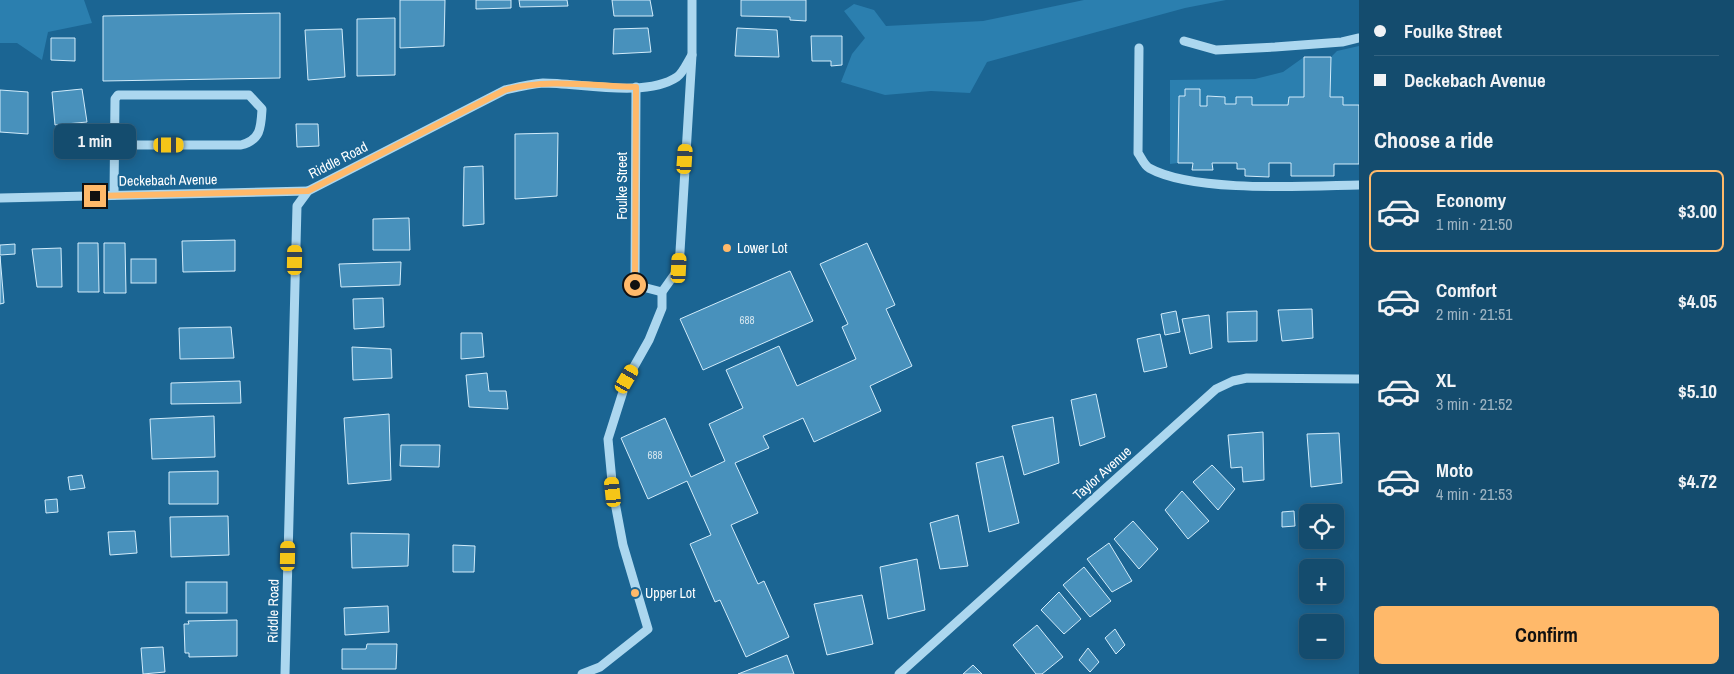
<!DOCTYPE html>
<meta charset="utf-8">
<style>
:root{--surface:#144c6e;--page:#215676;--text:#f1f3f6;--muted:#9db4c2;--line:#336381;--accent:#ffb96a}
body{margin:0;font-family:"Archivo Narrow",sans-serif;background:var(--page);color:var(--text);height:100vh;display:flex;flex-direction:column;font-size:19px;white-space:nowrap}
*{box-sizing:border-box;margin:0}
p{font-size:16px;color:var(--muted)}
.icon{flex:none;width:28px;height:28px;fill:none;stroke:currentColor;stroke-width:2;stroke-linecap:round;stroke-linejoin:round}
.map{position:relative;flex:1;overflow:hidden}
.sheet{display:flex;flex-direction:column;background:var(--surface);width:375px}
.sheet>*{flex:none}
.banner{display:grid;align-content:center;height:110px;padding:0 15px;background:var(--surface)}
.buttons{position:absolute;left:1299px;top:504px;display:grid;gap:10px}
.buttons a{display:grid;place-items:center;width:45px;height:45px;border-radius:8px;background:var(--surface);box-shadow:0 2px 12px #0003,0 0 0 1px var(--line);font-size:25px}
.end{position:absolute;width:22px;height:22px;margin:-11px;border:6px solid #ffb96a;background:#111;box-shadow:0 0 0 2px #111}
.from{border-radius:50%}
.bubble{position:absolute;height:35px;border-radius:8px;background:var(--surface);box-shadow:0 2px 12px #0003,0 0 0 1px var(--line);font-size:16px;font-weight:800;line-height:35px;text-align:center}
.car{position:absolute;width:15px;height:30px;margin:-15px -8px;border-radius:6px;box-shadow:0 0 4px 1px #0007;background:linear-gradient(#f5c518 24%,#345 0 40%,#f5c518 0 76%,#345 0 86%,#f5c518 0)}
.banner b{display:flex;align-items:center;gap:18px;height:48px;font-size:19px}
.banner b+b{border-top:1px solid var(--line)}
.banner i{width:12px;height:12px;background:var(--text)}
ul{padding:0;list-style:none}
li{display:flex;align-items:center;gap:15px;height:82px;margin:0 10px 8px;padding:0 5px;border:2px solid transparent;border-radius:8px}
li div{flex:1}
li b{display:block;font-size:19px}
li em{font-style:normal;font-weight:800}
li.selected{border-color:var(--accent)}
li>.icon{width:45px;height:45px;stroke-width:1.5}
h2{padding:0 15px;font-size:22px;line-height:60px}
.action{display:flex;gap:10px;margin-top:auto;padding:10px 15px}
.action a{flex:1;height:58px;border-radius:8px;background:var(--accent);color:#111;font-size:20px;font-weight:800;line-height:58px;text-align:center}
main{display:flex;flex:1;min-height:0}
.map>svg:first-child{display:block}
.green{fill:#2b7faf}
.building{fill:#4891bc;stroke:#d2ecfb}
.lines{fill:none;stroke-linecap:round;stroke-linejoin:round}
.minor{stroke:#acd7ef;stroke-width:9}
.route{stroke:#ffb96a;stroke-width:6}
.poi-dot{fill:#ffb96a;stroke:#1b6593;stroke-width:2}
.labels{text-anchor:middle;stroke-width:4;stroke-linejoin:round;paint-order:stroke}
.number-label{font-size:11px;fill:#d1e4ee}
.street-label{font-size:14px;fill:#fff;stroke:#1b6593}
.poi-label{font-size:14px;fill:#fff;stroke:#1b6593;text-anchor:start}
</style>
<main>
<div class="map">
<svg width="1359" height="674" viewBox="0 0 1359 674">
<rect width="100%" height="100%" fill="#1b6593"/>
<g class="green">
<polygon points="0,0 84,0 92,23 48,32 42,60 17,43 0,43"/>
<polygon points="1084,0 1226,0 1185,8 987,62 970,93 931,91 885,95 841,82 852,54 865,38 844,11 854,4 874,10 886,26 983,21"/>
<polygon points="1359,46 1359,105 1343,105 1343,97 1330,97 1331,57 1337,51"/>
<polygon points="1304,57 1304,97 1289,97 1288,105 1252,105 1251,97 1236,97 1236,104 1225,104 1225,97 1207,96 1207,106 1200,106 1200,89 1185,89 1185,96 1179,97 1178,163 1170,164 1170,80 1255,79 1283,72"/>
</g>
<g class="building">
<polygon points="400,0 445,0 444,46 400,48"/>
<polygon points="476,0 511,0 511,8 476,9"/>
<polygon points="519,0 567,0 568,6 520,7"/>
<polygon points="612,0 650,0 653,16 614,16"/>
<polygon points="741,0 806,0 806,21 790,20 790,17 741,16"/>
<polygon points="280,13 280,78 103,81 103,16"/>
<polygon points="395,18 395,75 357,76 357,19"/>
<polygon points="648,28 651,52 613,54 614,29"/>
<polygon points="737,28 777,30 779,57 735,56"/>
<polygon points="342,29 345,77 308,80 305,30"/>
<polygon points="811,36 842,36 842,65 831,66 831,61 812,61"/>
<polygon points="51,38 75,38 75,61 51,60"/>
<polygon points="1304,57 1331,57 1330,97 1343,97 1343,105 1359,105 1359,164 1334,164 1334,176 1291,176 1291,163 1269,163 1269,177 1245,176 1245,169 1237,169 1237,163 1212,163 1213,170 1192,170 1193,163 1178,163 1179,96 1185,96 1185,89 1200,89 1200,106 1207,106 1207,96 1225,97 1225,104 1236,104 1236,97 1252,97 1252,105 1288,105 1289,97 1304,97"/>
<polygon points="82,89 87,122 55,125 52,92"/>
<polygon points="0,90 28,92 28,134 0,132"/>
<polygon points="296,124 318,124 319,146 297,147"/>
<polygon points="558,133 557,196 515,199 515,134"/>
<polygon points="483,166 484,224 463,226 464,167"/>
<polygon points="409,218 410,250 373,250 373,219"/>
<polygon points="235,240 235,271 183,272 182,241"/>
<polygon points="78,243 98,243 99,292 78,292"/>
<polygon points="104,243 125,243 126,293 104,293"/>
<polygon points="867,243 895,305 886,309 912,366 870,386 881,411 814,442 803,418 763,436 769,448 735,463 758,513 731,525 758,584 764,581 789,637 746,657 720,600 715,602 690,544 711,535 687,481 648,499 621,438 665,418 691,477 725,461 709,424 743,408 726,370 779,346 797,386 856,359 842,327 848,324 820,264"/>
<polygon points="15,244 15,254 0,255 0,245"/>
<polygon points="61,248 62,287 37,287 32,249"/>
<polygon points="0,256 4,303 0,304"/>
<rect x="131" y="259" width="25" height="24"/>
<polygon points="401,262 400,285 341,287 339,264"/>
<polygon points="790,271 813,321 703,370 680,319"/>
<polygon points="383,298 384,327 354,329 353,299"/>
<polygon points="1312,309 1313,338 1282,341 1278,310"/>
<polygon points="1176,311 1180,332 1165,335 1161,314"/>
<polygon points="1257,311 1257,341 1228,342 1227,312"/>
<polygon points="1209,315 1212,348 1190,354 1182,319"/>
<polygon points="231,327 234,358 180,359 179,328"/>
<polygon points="461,333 482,333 484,357 461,359"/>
<polygon points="1160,334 1167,367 1144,372 1137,339"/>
<polygon points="352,347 391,349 392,378 353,380"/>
<polygon points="487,373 489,391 506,391 508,409 469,407 466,375"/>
<polygon points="240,381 241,403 171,404 171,383"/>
<polygon points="1096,394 1105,437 1080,446 1071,400"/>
<polygon points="389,414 391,480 348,484 344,418"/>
<polygon points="214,416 215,457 152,459 150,419"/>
<polygon points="1053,417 1059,463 1024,475 1012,426"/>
<polygon points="1263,432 1264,480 1243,482 1242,467 1231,468 1228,435"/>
<polygon points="1339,433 1342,483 1311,487 1307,434"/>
<polygon points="401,445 440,445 439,467 400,466"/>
<polygon points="1003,456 1019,523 989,532 976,463"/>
<polygon points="1212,465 1235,489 1218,510 1193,482"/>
<polygon points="218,471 218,504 169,504 169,472"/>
<polygon points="82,475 85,488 70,490 68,477"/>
<polygon points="1182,491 1209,521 1188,539 1165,510"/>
<polygon points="57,499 58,512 46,513 45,500"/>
<polygon points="1294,511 1295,526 1282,527 1282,512"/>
<polygon points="958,515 968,566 940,569 930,523"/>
<polygon points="228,516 229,555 171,557 170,517"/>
<polygon points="1133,521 1158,549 1139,569 1114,539"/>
<polygon points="135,531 137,553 110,555 108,532"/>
<polygon points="351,533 409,534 408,566 352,568"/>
<polygon points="1109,543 1132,581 1112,592 1087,559"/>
<polygon points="453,545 475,546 474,572 453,572"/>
<polygon points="917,559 925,610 888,619 880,567"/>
<polygon points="1084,567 1111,601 1090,617 1063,585"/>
<rect x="186" y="582" width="41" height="31"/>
<polygon points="1059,592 1081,619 1064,634 1041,610"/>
<polygon points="862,595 873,644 827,655 814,604"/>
<polygon points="388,606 389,632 345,635 344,608"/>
<polygon points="237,620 237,656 189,657 189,653 185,653 184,624 189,624 188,621"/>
<polygon points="1037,625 1063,657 1042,674 1036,674 1013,645"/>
<polygon points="1115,629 1125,645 1116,654 1105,638"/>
<polygon points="367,644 397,644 396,669 342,669 342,649 366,649"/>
<polygon points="163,647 165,672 143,674 141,648"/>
<polygon points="1088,648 1099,662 1090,672 1079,660"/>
<polygon points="787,655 794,674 738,674"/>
<polygon points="973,665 982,674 963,674"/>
</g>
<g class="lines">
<g class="minor">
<polyline points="1184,41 1216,50 1275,47 1342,42 1359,38"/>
<path d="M1139 48 1138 153C1141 157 1144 165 1149 168 1194 193 1306 186 1359 185"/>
<polyline points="636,87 635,285 662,292"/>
<path d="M114 195 115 99 118 95H249L262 109C261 127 261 140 241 145H115"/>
<polyline points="0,198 308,191"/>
<path d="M285 674 297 206 308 191 505 90C518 87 530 84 543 83 580 83 646 98 677 77 683 73 688 61 692 55"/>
<polyline points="582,674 600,667 648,629 623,545 613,492 608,439 627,379 649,340 662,308 662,292 679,268 692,55 692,0"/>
<polyline points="899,674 1216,389 1233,381 1247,378 1359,379"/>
</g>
</g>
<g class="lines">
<path class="route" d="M95 196 308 191 505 90C547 78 593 86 636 87L635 285"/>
</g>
<g class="poi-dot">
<circle cx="727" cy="248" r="5"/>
<circle cx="635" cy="593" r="5"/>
</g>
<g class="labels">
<g class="number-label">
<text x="747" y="324">688</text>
<text x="655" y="459">688</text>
</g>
<g class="street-label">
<text transform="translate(338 160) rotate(-27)" y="5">Riddle Road</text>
<text transform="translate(168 180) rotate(-1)" y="5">Deckebach Avenue</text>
<text transform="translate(622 186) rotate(-90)" y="5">Foulke Street</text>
<text transform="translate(1102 473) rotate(-42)" y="5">Taylor Avenue</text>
<text transform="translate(273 611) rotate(-89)" y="5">Riddle Road</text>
</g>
<g class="poi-label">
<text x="737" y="253">Lower Lot</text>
<text x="645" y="598">Upper Lot</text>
</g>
</g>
</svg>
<div class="buttons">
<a><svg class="icon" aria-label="locate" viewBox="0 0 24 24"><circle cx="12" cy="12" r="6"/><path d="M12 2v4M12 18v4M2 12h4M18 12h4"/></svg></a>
<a>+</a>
<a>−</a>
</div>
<i class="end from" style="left:635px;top:285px"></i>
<i class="end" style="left:95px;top:196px"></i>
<div class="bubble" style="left:54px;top:124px;width:82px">1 min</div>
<i class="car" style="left:169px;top:145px;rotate:90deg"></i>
<i class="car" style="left:685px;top:159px;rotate:4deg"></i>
<i class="car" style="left:295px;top:260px;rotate:1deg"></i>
<i class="car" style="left:679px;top:268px;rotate:3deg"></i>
<i class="car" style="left:627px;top:379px;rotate:30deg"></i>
<i class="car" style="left:613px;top:492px;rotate:354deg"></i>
<i class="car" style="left:288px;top:556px;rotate:1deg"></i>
</div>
<section class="sheet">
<div class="banner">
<b><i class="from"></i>Foulke Street</b>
<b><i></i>Deckebach Avenue</b>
</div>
<h2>Choose a ride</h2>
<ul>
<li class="selected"><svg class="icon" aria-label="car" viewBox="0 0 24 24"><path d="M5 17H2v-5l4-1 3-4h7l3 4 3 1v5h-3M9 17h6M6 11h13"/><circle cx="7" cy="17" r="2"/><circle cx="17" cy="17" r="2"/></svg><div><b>Economy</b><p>1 min · 21:50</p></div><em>$3.00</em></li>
<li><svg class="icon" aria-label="car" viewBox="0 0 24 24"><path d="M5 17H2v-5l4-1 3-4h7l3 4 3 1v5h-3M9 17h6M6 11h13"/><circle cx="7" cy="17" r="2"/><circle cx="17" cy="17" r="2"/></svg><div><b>Comfort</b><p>2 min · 21:51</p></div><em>$4.05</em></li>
<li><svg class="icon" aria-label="car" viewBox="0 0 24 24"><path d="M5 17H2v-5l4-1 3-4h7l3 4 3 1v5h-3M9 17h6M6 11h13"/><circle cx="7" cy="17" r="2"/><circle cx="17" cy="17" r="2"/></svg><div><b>XL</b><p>3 min · 21:52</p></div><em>$5.10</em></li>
<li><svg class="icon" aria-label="car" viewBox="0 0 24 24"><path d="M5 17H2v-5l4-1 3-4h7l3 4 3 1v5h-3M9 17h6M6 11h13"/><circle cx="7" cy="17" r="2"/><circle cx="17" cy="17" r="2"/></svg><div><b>Moto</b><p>4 min · 21:53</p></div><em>$4.72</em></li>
</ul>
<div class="action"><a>Confirm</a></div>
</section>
</main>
